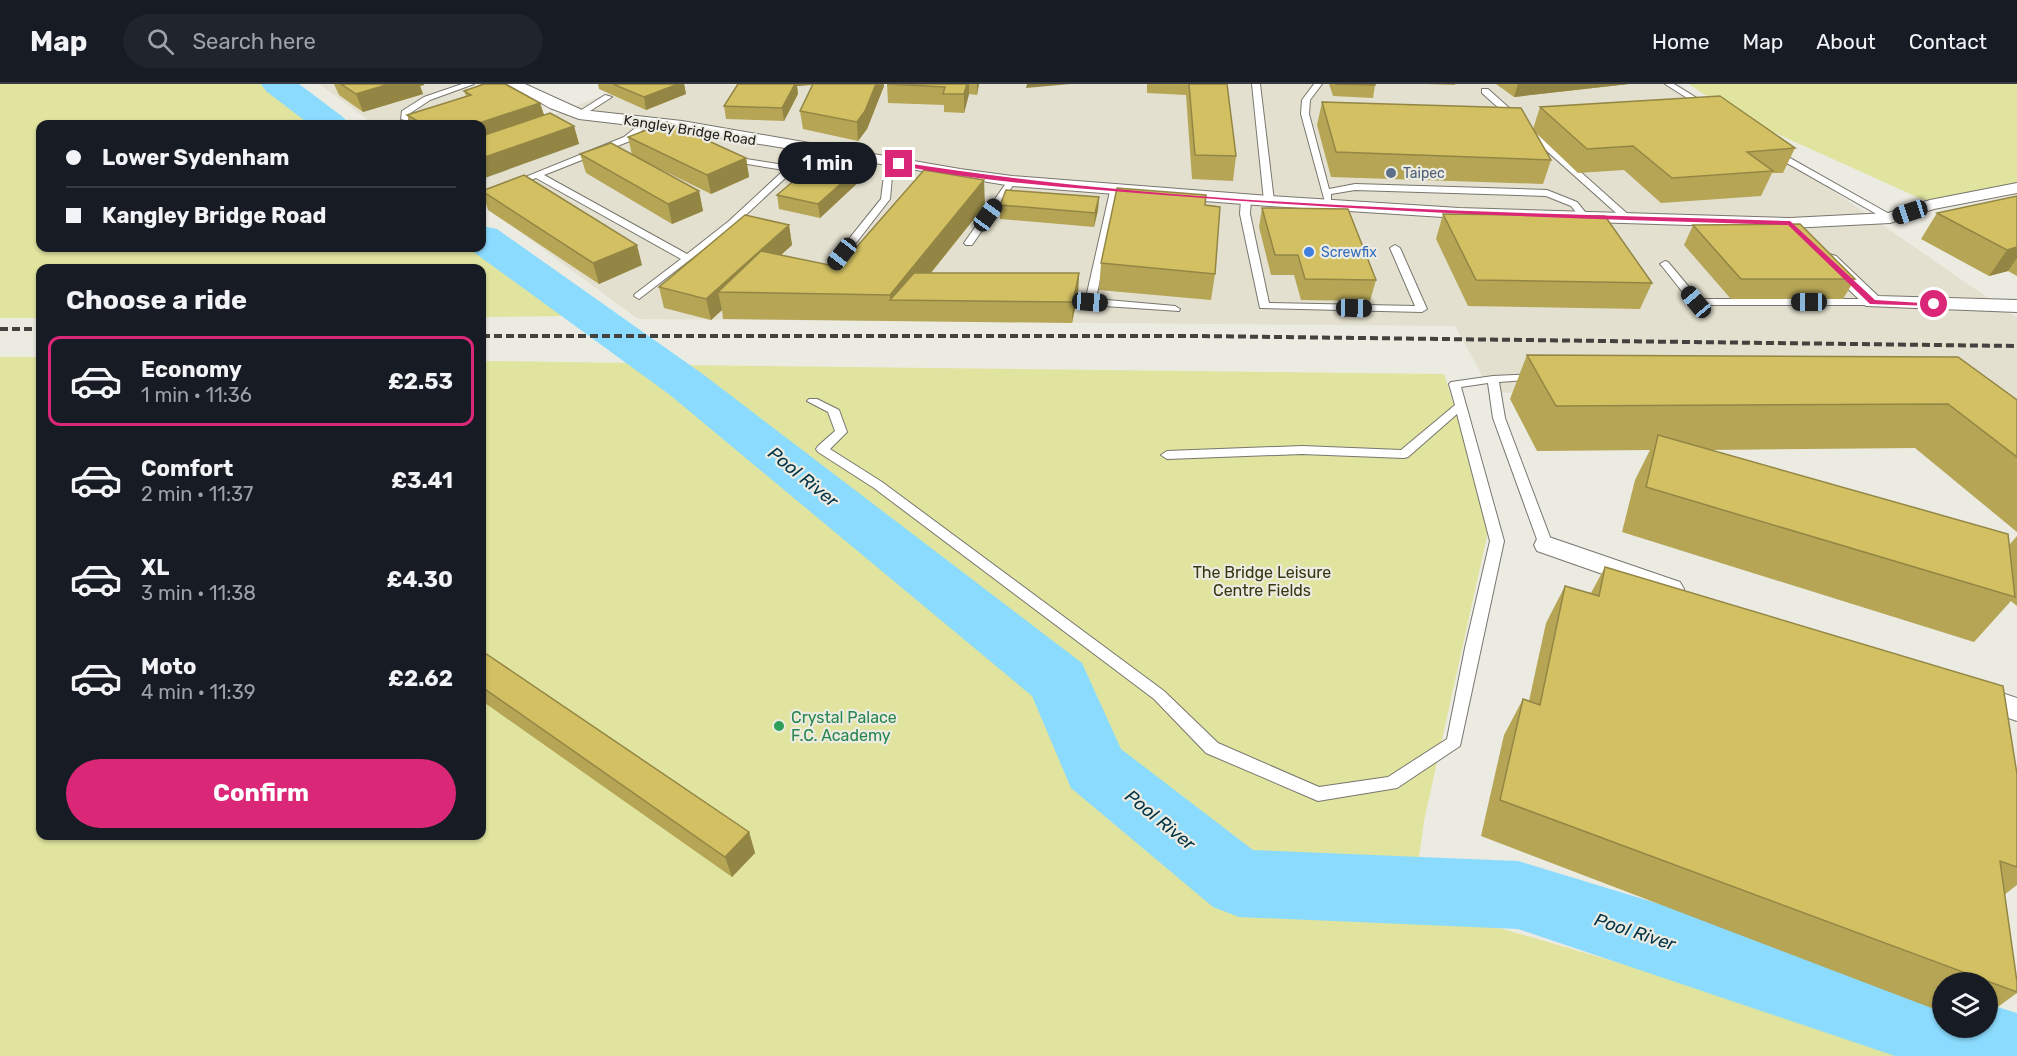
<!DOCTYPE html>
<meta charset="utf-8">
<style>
:root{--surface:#171b24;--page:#20242c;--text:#f1f3f6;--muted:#9ea1a6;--line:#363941;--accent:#db2777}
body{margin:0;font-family:Rubik,sans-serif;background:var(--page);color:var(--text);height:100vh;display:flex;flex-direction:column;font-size:22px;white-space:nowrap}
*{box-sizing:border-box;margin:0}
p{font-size:20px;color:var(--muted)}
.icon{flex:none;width:33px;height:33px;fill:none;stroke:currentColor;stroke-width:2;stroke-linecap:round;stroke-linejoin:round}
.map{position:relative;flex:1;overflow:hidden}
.side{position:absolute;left:36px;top:180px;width:450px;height:576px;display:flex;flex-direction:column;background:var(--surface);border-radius:12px;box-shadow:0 2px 4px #0004}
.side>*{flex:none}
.guide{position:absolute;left:36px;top:36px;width:450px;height:132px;border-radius:12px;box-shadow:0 2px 4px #0004;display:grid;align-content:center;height:132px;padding:0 30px;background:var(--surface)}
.tools{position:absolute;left:1932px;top:888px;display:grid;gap:12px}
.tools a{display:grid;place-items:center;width:66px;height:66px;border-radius:50%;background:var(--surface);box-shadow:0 2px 4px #0004;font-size:30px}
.end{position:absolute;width:27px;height:27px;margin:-14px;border:8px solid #db2777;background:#fff;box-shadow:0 0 0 3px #fff}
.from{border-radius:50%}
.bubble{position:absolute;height:42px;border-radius:21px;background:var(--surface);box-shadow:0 2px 4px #0004;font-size:20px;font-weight:700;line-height:42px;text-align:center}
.car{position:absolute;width:18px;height:36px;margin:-18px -9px;border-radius:8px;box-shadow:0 0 4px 2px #0007;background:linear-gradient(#222 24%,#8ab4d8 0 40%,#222 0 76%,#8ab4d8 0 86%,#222 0)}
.guide b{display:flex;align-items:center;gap:21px;height:57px;font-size:22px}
.guide b+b{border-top:2px solid var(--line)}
.guide i{width:15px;height:15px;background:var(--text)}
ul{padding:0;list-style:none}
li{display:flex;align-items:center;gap:18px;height:90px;margin:0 12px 9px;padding:0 18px;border:3px solid transparent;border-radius:12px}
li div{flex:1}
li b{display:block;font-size:22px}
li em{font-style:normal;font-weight:700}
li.selected{border-color:var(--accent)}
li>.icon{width:54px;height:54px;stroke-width:1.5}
h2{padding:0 30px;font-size:27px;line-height:72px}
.cta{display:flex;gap:12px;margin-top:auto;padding:12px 30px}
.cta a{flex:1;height:69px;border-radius:36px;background:var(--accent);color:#fff;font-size:24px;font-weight:700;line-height:69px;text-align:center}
header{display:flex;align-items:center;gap:36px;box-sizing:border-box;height:84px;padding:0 30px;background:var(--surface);border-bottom:2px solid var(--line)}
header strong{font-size:28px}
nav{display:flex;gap:33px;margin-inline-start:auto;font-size:21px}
.search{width:420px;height:54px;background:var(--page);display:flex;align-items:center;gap:15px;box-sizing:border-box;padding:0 21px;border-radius:33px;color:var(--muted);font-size:22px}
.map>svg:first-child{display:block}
.built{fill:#e3e0cf}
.green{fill:#e0e49e}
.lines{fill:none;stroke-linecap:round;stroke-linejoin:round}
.river{fill:#8bdbfe;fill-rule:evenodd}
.lane-casing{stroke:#78766e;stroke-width:2}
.street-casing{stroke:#78766e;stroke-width:2}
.lane{fill:#fff;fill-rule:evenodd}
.street{fill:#fff;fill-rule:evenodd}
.rail{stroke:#43423e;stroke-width:4;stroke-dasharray:8 4;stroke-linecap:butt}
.wall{fill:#b5a555}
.shaded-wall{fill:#938645}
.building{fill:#d2c063;stroke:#938645;stroke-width:1.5}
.route{fill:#db2777}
.service-dot{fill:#5c6f8a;stroke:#ecebe2;stroke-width:2}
.shop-dot{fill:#3f7fe0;stroke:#ecebe2;stroke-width:2}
.leisure-dot{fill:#2e9e5b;stroke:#ecebe2;stroke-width:2}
.labels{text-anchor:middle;stroke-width:4.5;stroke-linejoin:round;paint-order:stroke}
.far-street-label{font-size:14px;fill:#1f1e1b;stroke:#ecebe2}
.far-service-label{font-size:14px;fill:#4e5e75;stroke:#ecebe2;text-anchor:start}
.far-shop-label{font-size:14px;fill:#366cbe;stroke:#ecebe2;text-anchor:start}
.park-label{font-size:16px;fill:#363710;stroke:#ecebe2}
.leisure-label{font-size:16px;fill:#27864d;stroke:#ecebe2;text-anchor:start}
.water-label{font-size:18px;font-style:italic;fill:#003345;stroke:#ecebe2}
</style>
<header>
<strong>Map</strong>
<div class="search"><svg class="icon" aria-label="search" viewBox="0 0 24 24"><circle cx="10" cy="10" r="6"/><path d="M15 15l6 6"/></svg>Search here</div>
<nav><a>Home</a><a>Map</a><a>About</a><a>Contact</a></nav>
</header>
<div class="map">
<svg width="2017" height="972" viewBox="0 0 2017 972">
<rect width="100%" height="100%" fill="#ecebe2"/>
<polygon class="built" points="319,0 461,0 528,41 631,0 1679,0 2017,234 2017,368 1531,308 1492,309 1455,242 638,235 482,120 482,40 374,40"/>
<g class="green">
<polygon points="0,0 265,0 316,40 40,40 40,164 474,164 568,232 482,233 482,184 40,184 40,234 0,234"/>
<polygon points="1689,0 2017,0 2017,110 1937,122 1733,30"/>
<polygon points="0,273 40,273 40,752 482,752 482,277 632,279 1042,581 1069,619 1091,694 1109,724 1127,745 1155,768 1200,797 1237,811 1280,823 1355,835 1459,832 1936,972 0,972"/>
<polygon points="678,281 1444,290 1491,434 1424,737 1418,781 1250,782 1111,681 1078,597"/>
</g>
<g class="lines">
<g class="river">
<polygon points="261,0 299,0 343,33 349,40 309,40 266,7"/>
<polygon points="482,142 497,145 704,291 1082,579 1121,665 1253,766 1518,777 1942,906 1942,944 1988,944 1988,920 2017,929 2017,972 1895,972 1518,845 1239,833 1213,823 1071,704 1032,612 670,311 468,164 482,164"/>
</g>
<defs>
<g id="lane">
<polygon points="462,0 474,0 430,16 409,30 408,37 401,35 402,27 424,13"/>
<polygon points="1252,0 1260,0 1274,117 1269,120 1264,117"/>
<polygon points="1314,0 1322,0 1310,16 1309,30 1329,105 1355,100 1547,106 1577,118 1590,134 1582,136 1571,122 1546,112 1355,106 1331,110 1331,118 1325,118 1301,30 1302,16"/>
<polygon points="1665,0 1674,0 1713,24 1706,26"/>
<polygon points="1482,5 1488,5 1631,133 1631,137 1625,137 1482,9"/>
<polygon points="605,11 612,13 582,32 575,30"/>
<polygon points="645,36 652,38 630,57 544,91 687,170 729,137 784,86 729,77 726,76 726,72 791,82 795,85 735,141 639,215 634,212 635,210 681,175 536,94 512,103 508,100 624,53"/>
<polygon points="1774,65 1893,132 1895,134 1887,136 1771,70 1770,68"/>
<polygon points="896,77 903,79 892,92 890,115 832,190 824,190 824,186 881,115 884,92"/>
<polygon points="1009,95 1016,97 972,161 966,161 964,159"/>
<polygon points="1111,103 1118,105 1096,215 1175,222 1180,225 1179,227 1090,221 1085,218"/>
<polygon points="1246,112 1251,115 1250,130 1269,219 1415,222 1390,164 1395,161 1400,164 1427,225 1422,228 1260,224 1240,130 1241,115"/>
<polygon points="1665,177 1668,178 1699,215 1873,215 1878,218 1873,221 1696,221 1692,220 1662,182 1660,180"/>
<polygon points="1536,290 1542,293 1540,295 1499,298 1505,334 1553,461 1546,466 1539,461 1493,334 1488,299 1461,303 1504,457 1460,662 1397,704 1318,717 1206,669 1154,615 874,404 818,368 816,365 818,362 835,347 828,328 807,317 809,315 817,315 839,326 847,348 830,365 882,398 1164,607 1218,659 1319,703 1388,693 1447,655 1465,564 1490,457 1457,330 1408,373 1404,374 1302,370 1167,375 1161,371 1167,367 1302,362 1401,366 1455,321 1449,300 1451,298 1493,292"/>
</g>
<g id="street">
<polygon points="507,0 525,0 582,26 682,37 960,85 1012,92 1269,112 1459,124 1790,134 1888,129 1930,116 2017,99 2017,109 1934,125 1890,139 1790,144 1459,134 1269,122 1012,102 682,47 579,35 550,24"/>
<polygon points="1829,170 1836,172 1878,212 2017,216 2017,228 1866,222 1822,180 1820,176 1822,172"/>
<polygon points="1546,452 1680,498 1684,505 1680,512 1671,514 1537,467 1534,461 1537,455"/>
<polygon points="1975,600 2017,614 2017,637 1965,619 1961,611 1965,603"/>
</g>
</defs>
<use href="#lane" class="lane-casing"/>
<use href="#street" class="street-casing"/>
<use href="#lane" class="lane"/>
<use href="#street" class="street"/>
<g class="rail">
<polyline points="0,245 40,245"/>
<polyline points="482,252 1196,252 2017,262"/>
</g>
</g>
<g class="wall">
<polygon points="334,0 424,0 424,1 420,2 423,10 363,28 339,11"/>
<polygon points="598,0 684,0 686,10 646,26 599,5"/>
<polygon points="738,0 884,0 884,2 867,45 858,57 803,45 800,27 813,1 797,2 798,10 784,37 726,35 724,22"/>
<polygon points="887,0 979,0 977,11 969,10 964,29 944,28 944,21 888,19"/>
<polygon points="1147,0 1227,0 1236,72 1233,97 1192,95 1186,11 1147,9"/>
<polygon points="1329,0 1375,0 1375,1 1373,14 1333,12"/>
<polygon points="1426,0 1455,0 1455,1"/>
<polygon points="1496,0 1629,0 1514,13"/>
<polygon points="464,7 540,19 544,31 574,42 579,60 482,40 411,40 407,31 466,12"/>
<polygon points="1322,18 1533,45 1540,23 1795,64 1783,89 1772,89 1761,112 1661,119 1624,86 1578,89 1537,50 1551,76 1543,100 1331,93 1317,41"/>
<polygon points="628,53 746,74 749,93 711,110 648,79 699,107 703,127 672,140 586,89 580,70 632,71"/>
<polygon points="863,80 864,93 820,134 779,125 777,111"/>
<polygon points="482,106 642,181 599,200 488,126"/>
<polygon points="2017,112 2017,192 2008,187 1989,192 1921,155 1937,129"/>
<polygon points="1099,113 1098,126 1094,143 1000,135 1000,121"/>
<polygon points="985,121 931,189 1079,189 1078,210 1072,239 723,235 722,226 711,236 664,224 659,203 789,141 792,161 781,171 839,183"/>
<polygon points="1205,121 1215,190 1211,216 1099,206 1101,179"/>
<polygon points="1262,124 1376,196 1370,217 1301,216 1294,191 1271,191 1259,143"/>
<polygon points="1443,130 1652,199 1640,225 1468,222 1436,155"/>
<polygon points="1693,141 1855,195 1843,215 1731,215 1684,161"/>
<polygon points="1527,271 2017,316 2017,448 1915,364 1708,366 2009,461 2017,452 2017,522 2011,517 1974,558 1622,448 1635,396 1650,366 1537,367 1510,315"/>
<polygon points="1605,483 2017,690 2017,801 2004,811 2017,898 2017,909 1988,930 1988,898 1942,898 1942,928 1481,752 1504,651 1523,615 1529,617 1546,539 1565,502 1591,509"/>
<polygon points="482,567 749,748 755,769 732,793 482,617"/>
</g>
<g class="shaded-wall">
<polygon points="389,0 424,0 424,1 420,2 423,10 363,28 356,10"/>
<polygon points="678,0 684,0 686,10 646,26 644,13"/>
<polygon points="758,0 818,0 797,2 798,10 784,37 782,24"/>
<polygon points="876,0 884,0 884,2 867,45 858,57 857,38"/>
<polygon points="967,0 969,0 969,10 964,29 964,10"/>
<polygon points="977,0 979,0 977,11"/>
<polygon points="1027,0 1070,0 1026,4"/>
<polygon points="1518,0 1629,0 1514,13"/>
<polygon points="540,19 546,37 482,60 482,40 476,40"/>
<polygon points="574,42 579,60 482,95 482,74"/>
<polygon points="746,74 749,93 711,110 707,91"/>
<polygon points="863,80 864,93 820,134 818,120"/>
<polygon points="984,96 985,121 909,216 890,216 890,211"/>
<polygon points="699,107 703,127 672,140 668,120"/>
<polygon points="1099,113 1098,126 1094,143 1095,129"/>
<polygon points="789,141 792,161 740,208 718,208 722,226 711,236 706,215"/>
<polygon points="637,161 642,181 599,200 593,179"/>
<polygon points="2017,163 2017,174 2008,187 1989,192 2007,166"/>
<polygon points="1079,189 1078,210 1072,239 1073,218"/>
<polygon points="749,748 755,769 732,793 725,773"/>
</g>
<g class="building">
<polygon points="341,0 389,0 356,10"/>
<polygon points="484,0 505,0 540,19 476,40 423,40 407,31 471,11 464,7"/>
<polygon points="613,0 678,0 644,13"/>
<polygon points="738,0 795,0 782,24 724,22"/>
<polygon points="813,0 876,0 865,27 857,38 800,27"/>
<polygon points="887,0 967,0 964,10 943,10 945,3"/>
<polygon points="1189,0 1227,0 1236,72 1195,71"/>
<polygon points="1335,0 1375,0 1375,1"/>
<polygon points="1720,12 1795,64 1747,68 1773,87 1672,94 1633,62 1587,65 1540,23"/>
<polygon points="1322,18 1521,24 1551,76 1336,68"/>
<polygon points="550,29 574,42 482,74 482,52"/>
<polygon points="667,38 746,74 707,91 628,53"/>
<polygon points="611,59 699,107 668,120 580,70"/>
<polygon points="823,72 863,80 818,120 777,111"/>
<polygon points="924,86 984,96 890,211 718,208 761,167 839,183"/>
<polygon points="524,91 637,161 593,179 482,107"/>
<polygon points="1117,104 1206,111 1205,121 1220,123 1215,190 1101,179"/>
<polygon points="1006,106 1099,113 1095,129 1000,121"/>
<polygon points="2017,112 2017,163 2007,166 1937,129"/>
<polygon points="1262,124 1348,125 1376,196 1305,195 1298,171 1275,171"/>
<polygon points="1443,130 1605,132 1652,199 1476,196"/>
<polygon points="745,131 789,141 706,215 659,203"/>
<polygon points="1800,140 1855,195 1741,195 1693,141"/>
<polygon points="914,189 1079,189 1073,218 890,216"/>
<polygon points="1527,271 1958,273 2017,316 2017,373 1948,320 1556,322"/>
<polygon points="1658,351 2008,450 2015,513 1646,403"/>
<polygon points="1605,483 2003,602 2017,690 2017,783 2000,777 2017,898 2017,908 1500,716 1523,615 1540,621 1565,502 1599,512"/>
<polygon points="482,567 749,748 725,773 482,603"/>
</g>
<path class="route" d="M899 78C1193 124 1493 128 1790 137L1875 216 1937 220 1934 222 1870 220 1788 141C1588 135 1389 129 1190 113 1092 105 993 100 897 81Z"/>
<circle class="service-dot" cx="1391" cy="89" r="6"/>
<circle class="shop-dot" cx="1309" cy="168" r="6"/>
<circle class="leisure-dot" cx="779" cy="642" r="6"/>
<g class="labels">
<g class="far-street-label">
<text transform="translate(690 46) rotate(9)" y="5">Kangley Bridge Road</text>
</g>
<g class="far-service-label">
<text x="1403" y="94">Taipec</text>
</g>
<g class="far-shop-label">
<text x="1321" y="173">Screwfix</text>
</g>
<g class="park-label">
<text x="1262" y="494">The Bridge Leisure<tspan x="1262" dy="18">Centre Fields</tspan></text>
</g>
<g class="leisure-label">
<text x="791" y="639">Crystal Palace<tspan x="791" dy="18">F.C. Academy</tspan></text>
</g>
<g class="water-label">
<text transform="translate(803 393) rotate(39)" y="6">Pool River</text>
<text transform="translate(1160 736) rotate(39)" y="6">Pool River</text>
<text transform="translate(1635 848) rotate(18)" y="6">Pool River</text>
</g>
</g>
</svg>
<div class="tools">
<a><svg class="icon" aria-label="layers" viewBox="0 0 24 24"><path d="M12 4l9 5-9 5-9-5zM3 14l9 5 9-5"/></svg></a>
</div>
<i class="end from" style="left:1934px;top:220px"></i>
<i class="end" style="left:899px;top:80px"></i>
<div class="bubble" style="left:778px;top:58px;width:99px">1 min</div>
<i class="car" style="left:1910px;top:128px;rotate:252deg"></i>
<i class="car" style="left:988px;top:131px;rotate:36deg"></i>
<i class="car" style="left:842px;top:170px;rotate:218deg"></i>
<i class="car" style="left:1090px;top:218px;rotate:94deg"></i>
<i class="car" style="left:1696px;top:218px;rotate:320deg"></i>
<i class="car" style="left:1809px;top:218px;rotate:270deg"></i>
<i class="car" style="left:1354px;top:224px;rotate:91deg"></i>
<div class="guide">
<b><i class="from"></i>Lower Sydenham</b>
<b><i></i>Kangley Bridge Road</b>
</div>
<section class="side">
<h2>Choose a ride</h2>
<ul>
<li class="selected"><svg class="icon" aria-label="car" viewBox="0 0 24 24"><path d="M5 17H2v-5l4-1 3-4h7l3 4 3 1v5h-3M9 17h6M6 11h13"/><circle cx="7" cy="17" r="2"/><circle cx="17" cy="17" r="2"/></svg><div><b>Economy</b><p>1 min · 11:36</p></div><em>£2.53</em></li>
<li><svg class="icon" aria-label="car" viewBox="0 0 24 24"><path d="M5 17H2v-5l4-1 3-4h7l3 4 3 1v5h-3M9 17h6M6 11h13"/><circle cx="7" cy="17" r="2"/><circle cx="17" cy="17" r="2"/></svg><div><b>Comfort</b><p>2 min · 11:37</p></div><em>£3.41</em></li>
<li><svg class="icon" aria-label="car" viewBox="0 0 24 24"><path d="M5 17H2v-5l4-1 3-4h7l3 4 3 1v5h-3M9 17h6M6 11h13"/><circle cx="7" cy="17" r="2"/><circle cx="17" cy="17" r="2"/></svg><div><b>XL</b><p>3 min · 11:38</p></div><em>£4.30</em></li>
<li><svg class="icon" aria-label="car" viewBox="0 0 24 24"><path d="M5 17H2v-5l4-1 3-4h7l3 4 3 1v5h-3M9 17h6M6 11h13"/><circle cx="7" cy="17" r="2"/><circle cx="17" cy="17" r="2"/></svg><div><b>Moto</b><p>4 min · 11:39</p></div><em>£2.62</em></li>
</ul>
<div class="cta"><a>Confirm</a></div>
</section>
</div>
